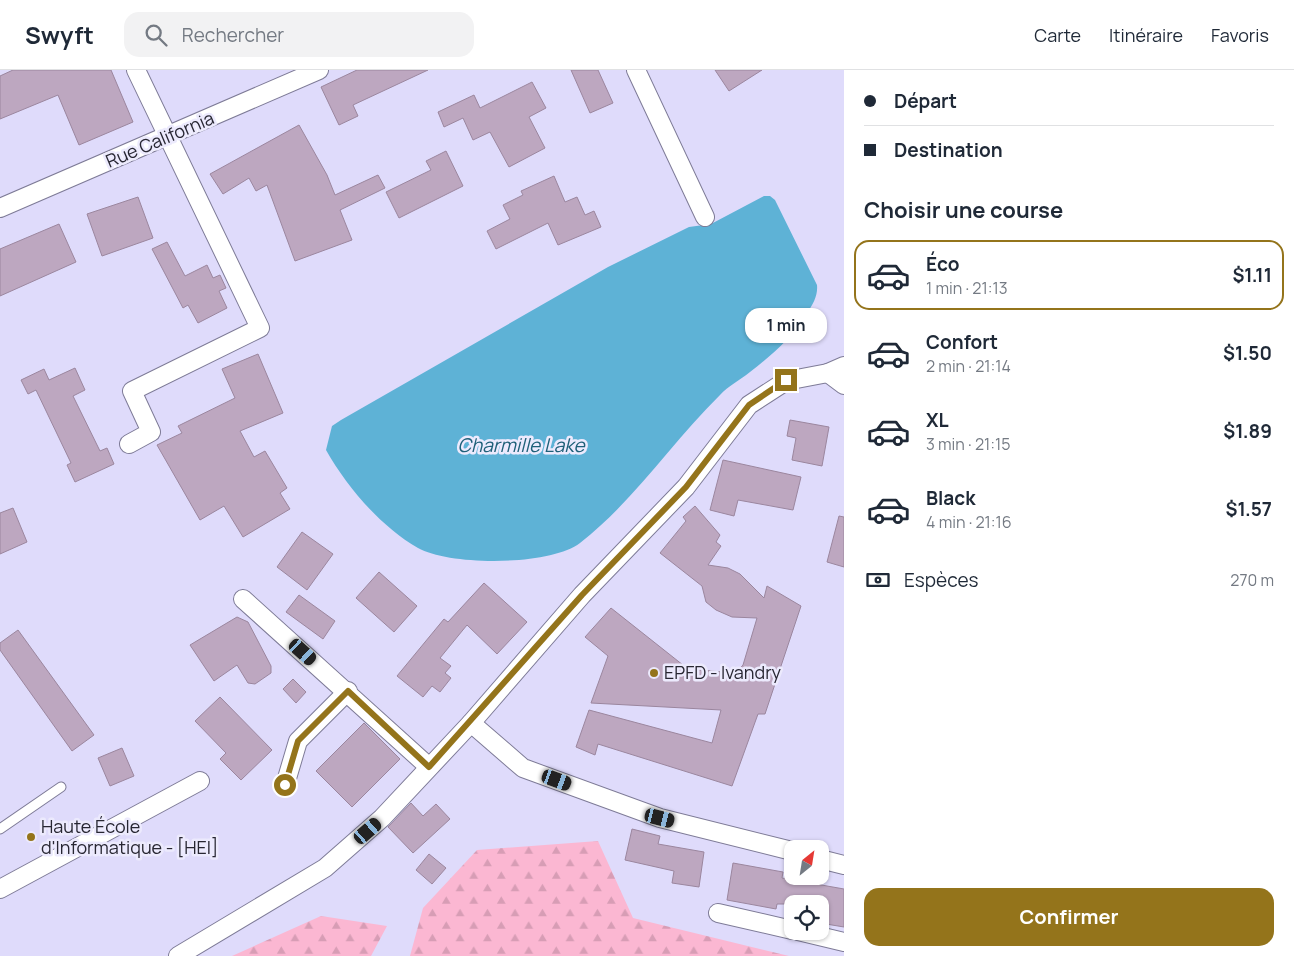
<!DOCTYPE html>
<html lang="fr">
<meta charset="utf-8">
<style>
:root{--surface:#fff;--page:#f2f2f3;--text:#1f2937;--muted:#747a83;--line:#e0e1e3;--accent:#94741b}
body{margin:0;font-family:Manrope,sans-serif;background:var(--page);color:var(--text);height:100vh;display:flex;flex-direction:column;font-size:19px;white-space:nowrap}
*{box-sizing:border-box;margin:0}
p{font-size:16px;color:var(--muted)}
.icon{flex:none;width:28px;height:28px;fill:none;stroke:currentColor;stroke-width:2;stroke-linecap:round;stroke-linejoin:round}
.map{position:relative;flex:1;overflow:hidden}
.panel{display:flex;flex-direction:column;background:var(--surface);width:450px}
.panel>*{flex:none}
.banner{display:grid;align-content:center;height:110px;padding:0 20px;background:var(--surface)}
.needle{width:32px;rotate:30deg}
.controls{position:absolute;left:784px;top:770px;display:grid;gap:10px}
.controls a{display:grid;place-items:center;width:45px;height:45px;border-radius:10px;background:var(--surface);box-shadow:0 1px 4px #0004;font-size:25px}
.end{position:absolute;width:22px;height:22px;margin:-11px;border:6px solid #94741b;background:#fff;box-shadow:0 0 0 2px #fff}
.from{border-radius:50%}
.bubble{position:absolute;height:35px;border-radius:15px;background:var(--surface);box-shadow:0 1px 4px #0004;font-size:16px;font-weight:700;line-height:35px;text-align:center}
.car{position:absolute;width:15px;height:30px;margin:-15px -8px;border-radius:6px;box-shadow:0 0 4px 1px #0007;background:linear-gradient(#222 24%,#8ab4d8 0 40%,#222 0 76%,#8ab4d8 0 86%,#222 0)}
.banner b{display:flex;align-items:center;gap:18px;height:48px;font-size:19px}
.banner b+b{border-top:1px solid var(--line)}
.banner i{width:12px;height:12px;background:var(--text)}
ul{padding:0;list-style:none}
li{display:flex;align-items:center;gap:15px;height:70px;margin:0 10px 8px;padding:0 10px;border:2px solid transparent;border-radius:15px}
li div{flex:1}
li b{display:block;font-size:19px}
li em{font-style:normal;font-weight:700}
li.active{border-color:var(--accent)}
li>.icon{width:45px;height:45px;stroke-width:1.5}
h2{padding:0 20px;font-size:22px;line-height:60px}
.pay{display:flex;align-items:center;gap:12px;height:55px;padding:0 20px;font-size:19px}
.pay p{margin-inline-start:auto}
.button{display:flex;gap:10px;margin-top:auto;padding:10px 20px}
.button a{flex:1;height:58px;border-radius:15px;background:var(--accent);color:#fff;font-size:20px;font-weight:700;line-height:58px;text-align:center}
header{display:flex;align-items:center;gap:30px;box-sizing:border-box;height:70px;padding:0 25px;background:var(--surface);border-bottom:1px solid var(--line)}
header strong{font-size:24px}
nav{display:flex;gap:28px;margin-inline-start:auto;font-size:18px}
.search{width:350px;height:45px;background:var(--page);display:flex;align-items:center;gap:12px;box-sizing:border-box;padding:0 18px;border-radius:15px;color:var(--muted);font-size:19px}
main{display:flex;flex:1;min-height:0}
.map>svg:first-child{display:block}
.forest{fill:url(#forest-firs)}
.water{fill:#5eb2d6}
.building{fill:#bda7c0;stroke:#9b869e}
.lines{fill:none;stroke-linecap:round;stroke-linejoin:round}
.lane-casing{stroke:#7e7b97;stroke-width:11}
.street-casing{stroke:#7e7b97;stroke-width:20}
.lane{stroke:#fff;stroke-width:9}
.street{stroke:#fff;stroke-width:18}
.route{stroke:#94741b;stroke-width:6}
.poi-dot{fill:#94741b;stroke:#eceafd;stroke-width:2}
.labels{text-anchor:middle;stroke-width:5;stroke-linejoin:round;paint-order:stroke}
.street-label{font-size:18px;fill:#272632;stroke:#eceafd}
.poi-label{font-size:18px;fill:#272632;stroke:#eceafd;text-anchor:start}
.water-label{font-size:19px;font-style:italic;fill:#1f6079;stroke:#eceafd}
</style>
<header>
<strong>Swyft</strong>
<div class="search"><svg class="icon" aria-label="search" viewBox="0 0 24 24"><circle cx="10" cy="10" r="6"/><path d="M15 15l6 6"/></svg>Rechercher</div>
<nav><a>Carte</a><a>Itinéraire</a><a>Favoris</a></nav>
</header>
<main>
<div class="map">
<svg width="844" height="886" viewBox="0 0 844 886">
<defs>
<pattern id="forest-firs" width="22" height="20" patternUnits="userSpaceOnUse" patternTransform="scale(1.25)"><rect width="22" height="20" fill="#fbb7d2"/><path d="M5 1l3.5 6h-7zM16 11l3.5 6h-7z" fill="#d79db5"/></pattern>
</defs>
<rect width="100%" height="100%" fill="#dfdbfb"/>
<g class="forest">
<polygon points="598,771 633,848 789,886 410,886 423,838 477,780"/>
<polygon points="321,846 387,856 371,886 232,886"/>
</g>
<path class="water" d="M764 126H770L775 130 817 215C818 226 813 234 807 243 793 267 772 285 750 302 740 310 728 316 720 325 671 373 634 431 580 473 550 496 450 496 418 478 380 456 347 417 326 380L332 356 341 350 608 197 689 157 711 154Z"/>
<g class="building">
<polygon points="13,0 111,0 133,52 79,75 58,25 0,49 0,6"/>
<polygon points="357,0 428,0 353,35 358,46 339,55 321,17"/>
<polygon points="571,0 598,0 613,33 590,43"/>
<polygon points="715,0 762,0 729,21"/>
<polygon points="532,12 546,38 529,47 545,78 509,97 490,62 473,70 463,48 444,57 438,42 474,25 480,38"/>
<polygon points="299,55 327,105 335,125 378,105 385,118 340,140 352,170 295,191 267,115 256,121 249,108 223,124 210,104"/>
<polygon points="446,81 463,116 399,148 386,122 431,100 426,91"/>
<polygon points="554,106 565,132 577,127 585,145 594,141 601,157 558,175 548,153 496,179 487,161 510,149 503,135 523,125 521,121"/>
<polygon points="138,127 153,168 102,186 87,144"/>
<polygon points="59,154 76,192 0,226 0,179"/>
<polygon points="167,172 185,206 207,195 213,208 220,205 226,218 219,221 227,238 198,253 188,235 183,238 152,179"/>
<polygon points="258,284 283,343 240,361 254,387 265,381 287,418 280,423 290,439 243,467 224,436 200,450 157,375 182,363 178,356 235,328 222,299"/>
<polygon points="75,298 85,320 73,326 100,381 107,378 114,394 75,412 67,395 71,393 36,320 28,324 21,310 44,299 49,310"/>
<polygon points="790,350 829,357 822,396 792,390 796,368 787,366"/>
<polygon points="723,390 801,407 793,440 738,430 734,446 710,440"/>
<polygon points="695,436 720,465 716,472 721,476 708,495 728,498 740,504 764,528 767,516 801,536 765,644 758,644 732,716 598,674 595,685 576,677 589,640 712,673 721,640 591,633 608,586 585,567 611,538 688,599 736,603 743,595 757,548 732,547 716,540 706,532 702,516 660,483 686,451 683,447"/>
<polygon points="13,438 27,472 0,484 0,443"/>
<polygon points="839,446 844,447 844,497 827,492"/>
<polygon points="302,462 333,484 307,520 277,497"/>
<polygon points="379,502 417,536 394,562 356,528"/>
<polygon points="484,513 527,552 497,584 467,555 440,588 451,596 445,603 451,608 440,622 432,616 423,627 397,606 444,549 448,552"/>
<polygon points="299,525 335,551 323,569 286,542"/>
<polygon points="237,547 248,552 271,596 271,603 255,614 248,613 237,595 214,611 190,575"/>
<polygon points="18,560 94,665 72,681 0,580 0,573"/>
<polygon points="293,609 306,622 296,633 283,619"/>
<polygon points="220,627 272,680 241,710 220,689 226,683 195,651"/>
<polygon points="364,653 400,689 352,737 316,701"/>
<polygon points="122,678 134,706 110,716 98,688"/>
<polygon points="411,733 423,746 436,734 450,749 413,783 388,757"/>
<polygon points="632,759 660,766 658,774 704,782 699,817 672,813 674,801 625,790"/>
<polygon points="429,784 446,798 432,814 416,800"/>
<polygon points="733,793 783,802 782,808 844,819 844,857 820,853 820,834 777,834 776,839 727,830"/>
</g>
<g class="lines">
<defs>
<polyline id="lane" points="0,759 61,717"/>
<g id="street">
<polyline points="636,0 705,147"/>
<polyline points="0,138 319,0"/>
<polyline points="828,303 844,296"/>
<polyline points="129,374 151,362 132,321 260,258 136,0"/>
<polyline points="243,529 429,697"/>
<polyline points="471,653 523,698 660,748 792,781"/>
<polyline points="285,715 298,671 348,621"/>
<polyline points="820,789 844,795"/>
<polyline points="0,819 200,711"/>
<polyline points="718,843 792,860"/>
<polyline points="798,861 844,872"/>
<polyline points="178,886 325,798 382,748 471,653 582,525 686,417 749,335 786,311 828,303 844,315"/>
</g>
</defs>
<use href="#lane" class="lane-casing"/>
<use href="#street" class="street-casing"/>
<use href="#lane" class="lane"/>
<use href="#street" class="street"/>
</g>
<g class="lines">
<polyline class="route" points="285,715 298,671 348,621 429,697 582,525 686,417 749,335 786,310"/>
</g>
<g class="poi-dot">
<circle cx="654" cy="603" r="5"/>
<circle cx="31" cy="767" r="5"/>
</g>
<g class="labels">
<g class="street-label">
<text transform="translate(160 70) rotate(-23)" y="6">Rue California</text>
</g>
<g class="poi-label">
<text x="664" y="609">EPFD - Ivandry</text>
<text x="41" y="763">Haute École<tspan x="41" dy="21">d'Informatique - [HEI]</tspan></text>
</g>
<g class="water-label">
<text x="521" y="382">Charmille Lake</text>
</g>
</g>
</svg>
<div class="controls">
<a><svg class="needle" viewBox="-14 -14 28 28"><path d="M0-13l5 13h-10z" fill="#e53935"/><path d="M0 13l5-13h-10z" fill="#747a83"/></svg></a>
<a><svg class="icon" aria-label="locate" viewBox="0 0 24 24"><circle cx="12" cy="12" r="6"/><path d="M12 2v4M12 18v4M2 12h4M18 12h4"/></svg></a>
</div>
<i class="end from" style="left:285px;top:715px"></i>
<i class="end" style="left:786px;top:310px"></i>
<div class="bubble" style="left:745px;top:238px;width:82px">1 min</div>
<i class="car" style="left:303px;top:582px;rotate:132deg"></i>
<i class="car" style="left:557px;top:710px;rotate:110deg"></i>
<i class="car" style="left:660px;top:748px;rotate:104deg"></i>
<i class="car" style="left:368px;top:761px;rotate:49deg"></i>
</div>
<section class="panel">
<div class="banner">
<b><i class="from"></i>Départ</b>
<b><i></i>Destination</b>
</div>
<h2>Choisir une course</h2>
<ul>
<li class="active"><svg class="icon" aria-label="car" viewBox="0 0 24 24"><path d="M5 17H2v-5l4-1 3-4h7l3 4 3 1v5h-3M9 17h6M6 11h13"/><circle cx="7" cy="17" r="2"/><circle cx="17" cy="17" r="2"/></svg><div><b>Éco</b><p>1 min · 21:13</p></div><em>$1.11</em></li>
<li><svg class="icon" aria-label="car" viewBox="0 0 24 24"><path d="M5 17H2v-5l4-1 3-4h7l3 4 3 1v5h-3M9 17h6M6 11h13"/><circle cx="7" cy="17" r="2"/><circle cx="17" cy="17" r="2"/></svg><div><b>Confort</b><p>2 min · 21:14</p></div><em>$1.50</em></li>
<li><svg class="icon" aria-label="car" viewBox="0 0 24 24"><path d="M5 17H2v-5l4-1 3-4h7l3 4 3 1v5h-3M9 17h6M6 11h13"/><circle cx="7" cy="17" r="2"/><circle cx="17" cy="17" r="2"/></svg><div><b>XL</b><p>3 min · 21:15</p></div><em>$1.89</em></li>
<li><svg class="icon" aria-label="car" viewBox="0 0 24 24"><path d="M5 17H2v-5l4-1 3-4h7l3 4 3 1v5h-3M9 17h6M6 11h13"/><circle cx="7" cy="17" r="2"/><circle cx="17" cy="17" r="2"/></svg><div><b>Black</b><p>4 min · 21:16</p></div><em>$1.57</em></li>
</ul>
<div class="pay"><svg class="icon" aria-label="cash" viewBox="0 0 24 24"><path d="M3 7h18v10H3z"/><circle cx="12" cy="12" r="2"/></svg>Espèces<p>270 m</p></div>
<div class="button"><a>Confirmer</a></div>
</section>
</main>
